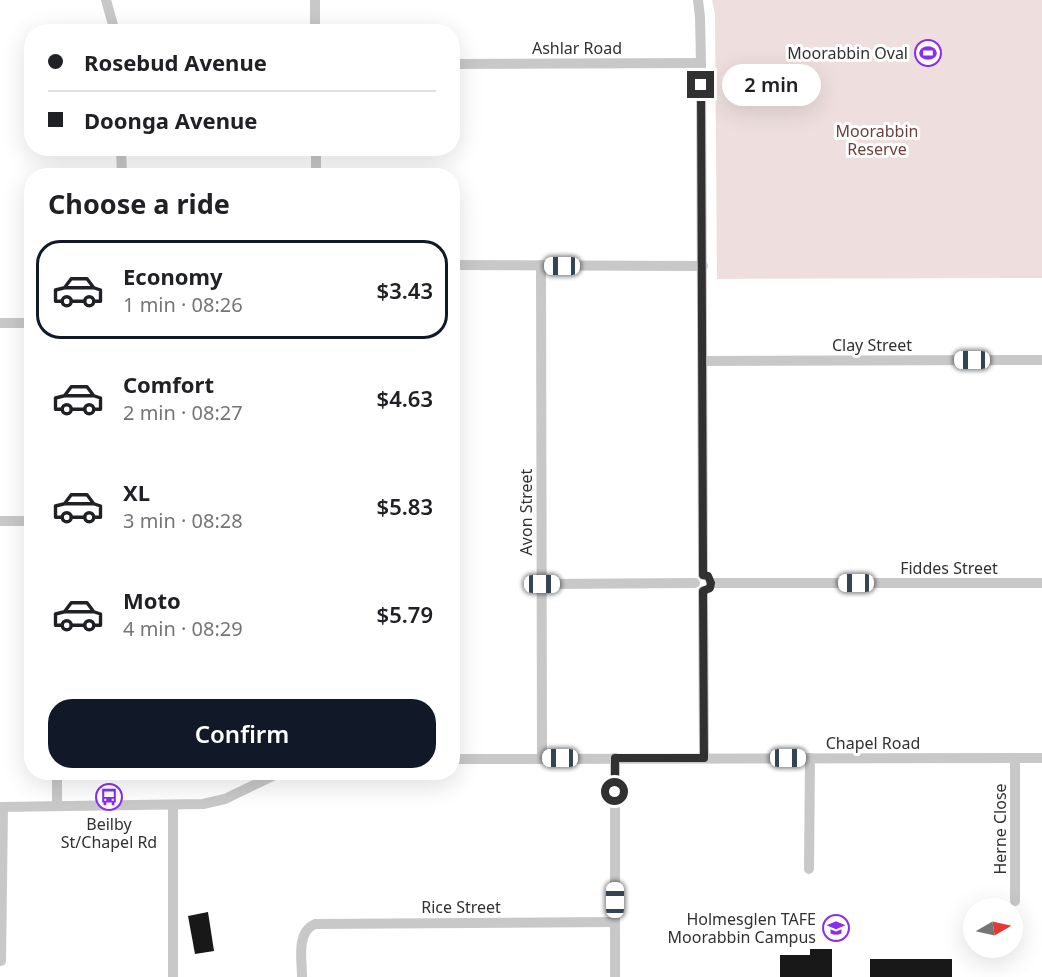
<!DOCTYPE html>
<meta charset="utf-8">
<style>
:root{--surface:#fff;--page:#f2f2f2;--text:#202124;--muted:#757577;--line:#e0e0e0;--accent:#111827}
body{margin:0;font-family:"Noto Sans",sans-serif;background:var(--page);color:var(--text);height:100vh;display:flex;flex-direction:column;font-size:22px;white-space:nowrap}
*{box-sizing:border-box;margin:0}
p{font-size:20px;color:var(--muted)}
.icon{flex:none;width:33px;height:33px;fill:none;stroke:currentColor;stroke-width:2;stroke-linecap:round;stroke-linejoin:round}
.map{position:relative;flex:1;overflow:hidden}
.sheet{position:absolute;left:24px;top:168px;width:436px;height:612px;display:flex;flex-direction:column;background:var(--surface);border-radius:24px;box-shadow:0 6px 24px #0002}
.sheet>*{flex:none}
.top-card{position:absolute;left:24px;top:24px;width:436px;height:132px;border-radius:24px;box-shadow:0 6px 24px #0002;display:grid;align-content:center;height:132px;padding:0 24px;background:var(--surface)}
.needle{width:39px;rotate:81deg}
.tools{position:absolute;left:963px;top:898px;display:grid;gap:12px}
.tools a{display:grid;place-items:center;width:60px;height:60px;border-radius:50%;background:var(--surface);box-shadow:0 6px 24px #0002;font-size:30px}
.end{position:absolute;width:27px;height:27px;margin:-14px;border:8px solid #313131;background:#fff;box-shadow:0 0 0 3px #fff}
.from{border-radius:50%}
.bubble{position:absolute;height:42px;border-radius:21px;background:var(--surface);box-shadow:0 6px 24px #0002;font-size:20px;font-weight:600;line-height:42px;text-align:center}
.car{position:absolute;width:18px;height:36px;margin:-18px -9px;border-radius:8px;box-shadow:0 0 4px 2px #0007;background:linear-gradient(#fff 24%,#345 0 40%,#fff 0 76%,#345 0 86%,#fff 0)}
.top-card b{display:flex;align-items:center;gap:21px;height:57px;font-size:22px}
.top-card b+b{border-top:2px solid var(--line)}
.top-card i{width:15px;height:15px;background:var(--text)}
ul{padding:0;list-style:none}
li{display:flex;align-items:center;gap:18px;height:99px;margin:0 12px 9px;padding:0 12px;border:3px solid transparent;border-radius:24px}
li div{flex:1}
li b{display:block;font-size:22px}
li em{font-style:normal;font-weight:600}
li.active{border-color:var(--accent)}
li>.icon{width:54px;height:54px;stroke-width:1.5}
h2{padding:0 24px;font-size:27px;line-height:72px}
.button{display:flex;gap:12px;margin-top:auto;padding:12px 24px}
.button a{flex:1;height:69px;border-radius:24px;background:var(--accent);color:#fff;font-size:24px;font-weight:600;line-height:69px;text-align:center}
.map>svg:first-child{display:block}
.green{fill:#eedfde}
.building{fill:#181818}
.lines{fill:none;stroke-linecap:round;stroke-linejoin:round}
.minor{stroke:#c8c8c8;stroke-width:10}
.route{stroke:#313131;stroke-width:8}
.labels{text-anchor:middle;stroke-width:6;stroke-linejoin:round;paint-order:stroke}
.street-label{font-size:16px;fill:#313131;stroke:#fff}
.poi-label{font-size:16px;fill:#313131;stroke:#fff;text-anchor:end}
.park-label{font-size:16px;fill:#6f403c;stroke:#fff}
</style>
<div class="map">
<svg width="1042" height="977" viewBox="0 0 1042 977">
<rect width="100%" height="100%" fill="#fff"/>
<polygon class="green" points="712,0 1042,0 1042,278 717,279 715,14"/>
<g class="building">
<polygon points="208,912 214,951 195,954 188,916"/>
<polygon points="810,949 832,949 832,977 780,977 780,955 810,955"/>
<rect x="870" y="959" width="82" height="18"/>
</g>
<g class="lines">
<g class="minor">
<polyline points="106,0 115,32"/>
<polyline points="315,0 315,32"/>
<polyline points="698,0 700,17 701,63 703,575"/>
<polyline points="453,64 701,63"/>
<polyline points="121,148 122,176"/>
<polyline points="316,148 316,176"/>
<polyline points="453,265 703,266"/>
<polyline points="541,265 542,758"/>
<polyline points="0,323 32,323"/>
<polyline points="703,361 1042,360"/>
<polyline points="0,521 32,521"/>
<polyline points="711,583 1042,583"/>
<polyline points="542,584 695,583"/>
<polyline points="703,591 704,758"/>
<polyline points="453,759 1042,758"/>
<polyline points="57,806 57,772"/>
<polyline points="0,807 203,804 225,799 281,772"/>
<polyline points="809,869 810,758"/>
<polyline points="1015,901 1015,758"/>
<polyline points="1,961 3,807"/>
<polyline points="173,977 173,805"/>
<path d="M302 977C302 960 296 932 315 924L615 922"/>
<polyline points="615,977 615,758"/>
</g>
</g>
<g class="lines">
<polyline class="route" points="615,792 615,758 704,758 703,591 710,588 711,583 708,576 703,575 703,570 701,85"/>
</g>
<defs>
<symbol id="stadium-ring" viewBox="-11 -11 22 22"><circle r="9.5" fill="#fff" stroke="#8a2eec" stroke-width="1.5"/><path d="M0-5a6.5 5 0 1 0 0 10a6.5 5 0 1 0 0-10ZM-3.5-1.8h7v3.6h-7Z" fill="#8a2eec"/></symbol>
<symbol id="bus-ring" viewBox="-11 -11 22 22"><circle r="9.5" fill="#fff" stroke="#8a2eec" stroke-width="1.5"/><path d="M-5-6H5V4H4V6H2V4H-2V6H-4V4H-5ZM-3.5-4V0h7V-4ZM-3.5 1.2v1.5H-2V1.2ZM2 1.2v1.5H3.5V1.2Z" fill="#8a2eec"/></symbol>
<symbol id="university-ring" viewBox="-11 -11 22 22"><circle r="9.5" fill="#fff" stroke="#8a2eec" stroke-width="1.5"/><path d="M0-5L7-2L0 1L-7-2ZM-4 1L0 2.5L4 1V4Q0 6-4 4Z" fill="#8a2eec"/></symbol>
</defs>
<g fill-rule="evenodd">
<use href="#stadium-ring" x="913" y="38" width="30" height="30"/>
<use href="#bus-ring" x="94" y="782" width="30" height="30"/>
<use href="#university-ring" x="821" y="913" width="30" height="30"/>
</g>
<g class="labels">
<g class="street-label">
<text x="577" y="54">Ashlar Road</text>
<text x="872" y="351">Clay Street</text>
<text transform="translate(526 512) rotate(-90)" y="6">Avon Street</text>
<text x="949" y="574">Fiddes Street</text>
<text x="873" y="749">Chapel Road</text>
<text transform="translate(1000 829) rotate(-90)" y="6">Herne Close</text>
<text x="461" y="913">Rice Street</text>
</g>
<g class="poi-label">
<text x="908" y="59">Moorabbin Oval</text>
<text x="109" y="830" text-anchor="middle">Beilby<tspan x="109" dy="18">St/Chapel Rd</tspan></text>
<text x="816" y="925">Holmesglen TAFE<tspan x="816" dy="18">Moorabbin Campus</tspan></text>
</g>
<g class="park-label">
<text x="877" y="137">Moorabbin<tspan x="877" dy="18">Reserve</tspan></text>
</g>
</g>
</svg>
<div class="tools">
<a><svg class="needle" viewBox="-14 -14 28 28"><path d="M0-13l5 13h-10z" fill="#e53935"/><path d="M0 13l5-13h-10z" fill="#757577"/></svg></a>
</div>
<i class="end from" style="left:615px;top:792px"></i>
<i class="end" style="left:701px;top:85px"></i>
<div class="bubble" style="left:722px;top:64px;width:99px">2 min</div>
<i class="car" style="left:562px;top:266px;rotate:270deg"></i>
<i class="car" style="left:972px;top:360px;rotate:270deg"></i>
<i class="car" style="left:856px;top:583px;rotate:270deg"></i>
<i class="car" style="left:542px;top:584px;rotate:90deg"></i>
<i class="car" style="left:560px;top:758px;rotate:270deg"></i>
<i class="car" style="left:788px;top:758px;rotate:90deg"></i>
<i class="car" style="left:615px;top:900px;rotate:0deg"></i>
<div class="top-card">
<b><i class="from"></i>Rosebud Avenue</b>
<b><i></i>Doonga Avenue</b>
</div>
<section class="sheet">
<h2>Choose a ride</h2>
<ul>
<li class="active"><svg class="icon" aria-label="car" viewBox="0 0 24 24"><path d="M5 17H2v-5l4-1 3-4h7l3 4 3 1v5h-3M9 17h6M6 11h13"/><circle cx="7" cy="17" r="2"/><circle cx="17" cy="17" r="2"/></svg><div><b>Economy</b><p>1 min · 08:26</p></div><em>$3.43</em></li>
<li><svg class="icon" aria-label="car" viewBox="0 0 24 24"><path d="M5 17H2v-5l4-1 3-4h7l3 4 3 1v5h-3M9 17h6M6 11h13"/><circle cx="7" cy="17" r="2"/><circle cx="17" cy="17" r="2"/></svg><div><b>Comfort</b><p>2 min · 08:27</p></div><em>$4.63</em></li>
<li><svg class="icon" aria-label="car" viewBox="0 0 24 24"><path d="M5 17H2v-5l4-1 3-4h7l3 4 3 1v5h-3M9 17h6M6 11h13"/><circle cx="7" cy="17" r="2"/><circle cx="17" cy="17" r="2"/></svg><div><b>XL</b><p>3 min · 08:28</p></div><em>$5.83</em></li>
<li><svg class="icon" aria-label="car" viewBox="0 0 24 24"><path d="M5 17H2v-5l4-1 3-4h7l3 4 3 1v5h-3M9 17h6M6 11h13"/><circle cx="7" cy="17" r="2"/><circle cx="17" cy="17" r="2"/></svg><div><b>Moto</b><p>4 min · 08:29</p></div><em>$5.79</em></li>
</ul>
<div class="button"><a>Confirm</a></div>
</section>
</div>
